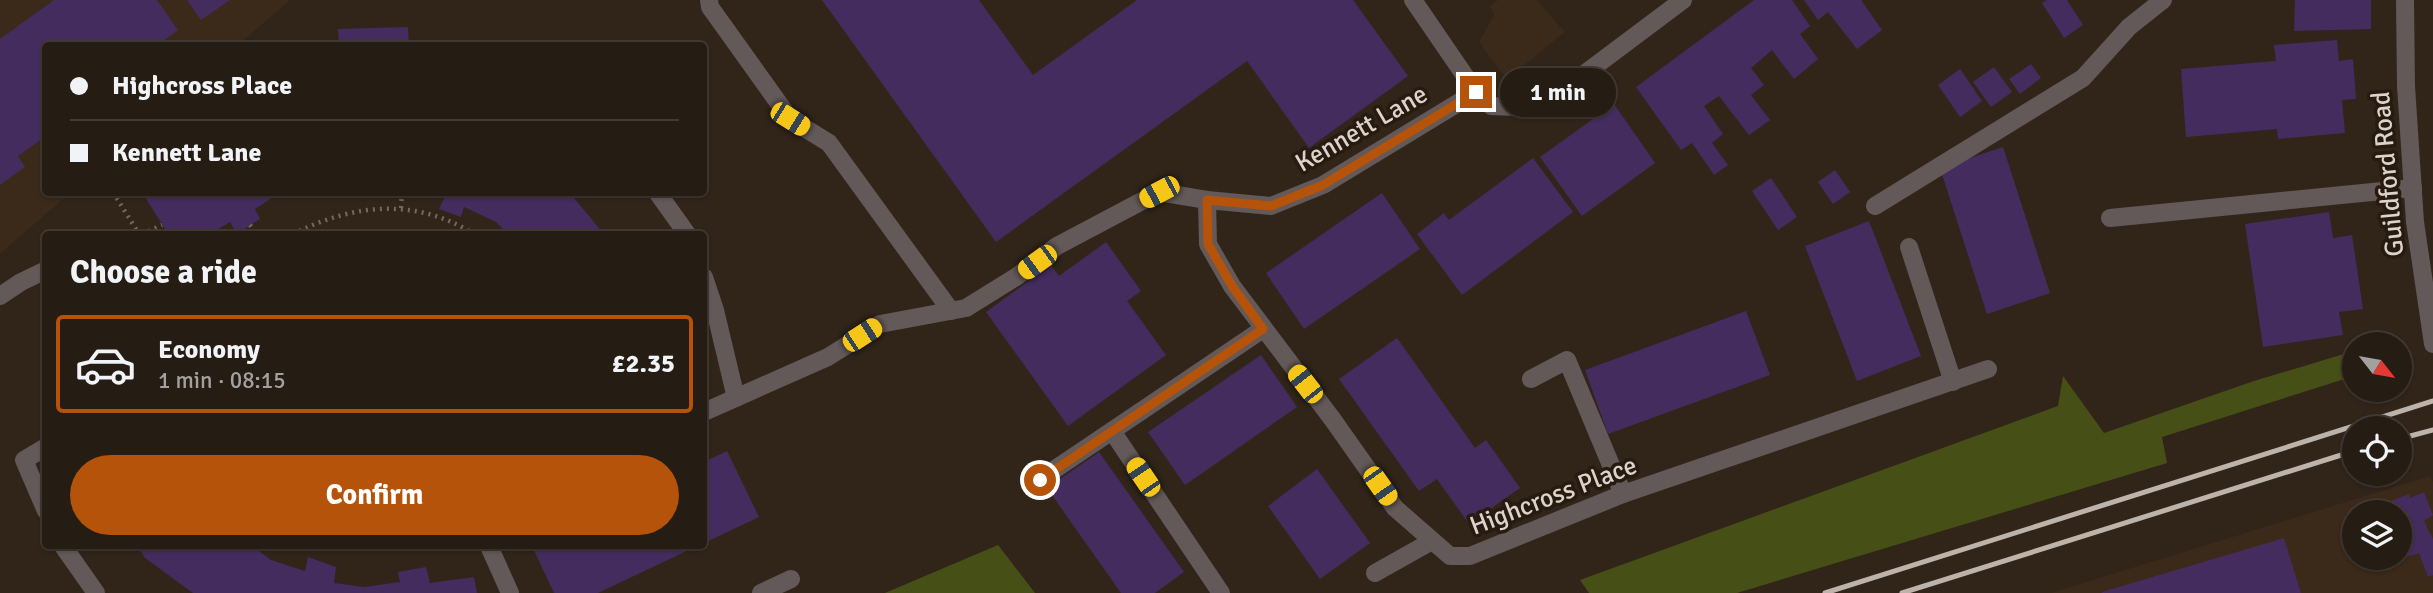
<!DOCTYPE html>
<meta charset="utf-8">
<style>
:root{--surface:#251c14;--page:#312922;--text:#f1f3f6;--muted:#a3a1a0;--line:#423a34;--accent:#b45309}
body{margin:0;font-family:Signika,sans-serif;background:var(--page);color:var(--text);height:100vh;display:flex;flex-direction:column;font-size:26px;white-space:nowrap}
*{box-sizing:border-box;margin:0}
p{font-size:23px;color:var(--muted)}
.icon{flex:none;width:38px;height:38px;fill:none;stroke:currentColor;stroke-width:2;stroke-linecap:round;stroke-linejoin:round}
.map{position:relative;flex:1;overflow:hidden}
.details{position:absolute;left:42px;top:231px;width:665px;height:318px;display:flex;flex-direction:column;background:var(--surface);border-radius:7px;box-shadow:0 2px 5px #0004,0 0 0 2px var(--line)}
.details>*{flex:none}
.banner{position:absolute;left:42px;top:42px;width:665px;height:154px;border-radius:7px;box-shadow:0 2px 5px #0004,0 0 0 2px var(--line);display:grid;align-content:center;height:154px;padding:0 28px;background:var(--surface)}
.needle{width:46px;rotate:121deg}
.controls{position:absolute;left:2342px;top:332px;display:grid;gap:14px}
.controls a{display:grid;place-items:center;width:70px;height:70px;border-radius:50%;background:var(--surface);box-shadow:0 2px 5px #0004,0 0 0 2px var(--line);font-size:35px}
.end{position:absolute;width:32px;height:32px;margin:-16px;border:9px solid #b45309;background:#fff;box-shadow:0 0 0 4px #fff}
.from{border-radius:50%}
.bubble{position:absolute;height:49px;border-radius:24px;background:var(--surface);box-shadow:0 2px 5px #0004,0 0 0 2px var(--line);font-size:23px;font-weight:700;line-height:49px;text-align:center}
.car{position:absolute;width:21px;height:42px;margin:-21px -10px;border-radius:9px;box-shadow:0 0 5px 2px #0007;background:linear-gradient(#f5c518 24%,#345 0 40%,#f5c518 0 76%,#345 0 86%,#f5c518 0)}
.banner b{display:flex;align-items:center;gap:24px;height:66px;font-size:26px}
.banner b+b{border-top:2px solid var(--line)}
.banner i{width:18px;height:18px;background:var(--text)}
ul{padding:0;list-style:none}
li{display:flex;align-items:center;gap:21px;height:98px;margin:0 14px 10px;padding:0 14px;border:4px solid transparent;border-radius:7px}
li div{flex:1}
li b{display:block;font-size:26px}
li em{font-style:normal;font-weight:700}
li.current{border-color:var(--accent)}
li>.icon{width:63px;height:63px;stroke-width:1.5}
h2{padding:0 28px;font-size:32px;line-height:84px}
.button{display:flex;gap:14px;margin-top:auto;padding:14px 28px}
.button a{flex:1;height:80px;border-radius:42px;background:var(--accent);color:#fff;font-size:28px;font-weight:700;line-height:80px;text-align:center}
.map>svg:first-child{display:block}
.built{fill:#3b2919;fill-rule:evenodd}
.green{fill:#465016}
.building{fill:#442c5e}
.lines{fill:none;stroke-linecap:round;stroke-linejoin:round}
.path{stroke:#74695f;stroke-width:4.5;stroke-dasharray:2 5;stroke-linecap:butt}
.service{stroke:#625958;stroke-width:18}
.minor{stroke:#625958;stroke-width:18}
.rail{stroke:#bcb3ab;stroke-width:5}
.route{stroke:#b45309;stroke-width:9}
.labels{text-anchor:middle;stroke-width:7;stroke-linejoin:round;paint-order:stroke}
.street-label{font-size:26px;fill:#dcd3cc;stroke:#271b10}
</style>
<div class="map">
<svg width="2433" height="593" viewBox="0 0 2433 593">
<rect width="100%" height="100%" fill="#31251a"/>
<g class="built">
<polygon points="0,0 290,0 238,45 46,46 46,192 70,193 0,254"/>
<polygon points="1498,0 1537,0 1565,32 1512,75 1504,76 1479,42 1494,15 1490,6"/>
<path d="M2430 476 2433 482V593H2051ZM2354 513H2399V558H2354Z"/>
</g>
<g class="green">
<polygon points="2354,351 2354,376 2162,437 2167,463 1737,593 1589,593 1580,580 2058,406 2063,376 2104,433 2254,381"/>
<polygon points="998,545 1035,593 885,593"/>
</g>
<g class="building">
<polygon points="54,0 157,0 178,30 157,46 46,46 46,136 18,156 25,167 0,185 0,39"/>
<polygon points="187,0 230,0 201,20"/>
<polygon points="822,0 979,0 1033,75 1137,0 1353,0 1408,76 1309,148 1247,61 996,242"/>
<polygon points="1754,0 1792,0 1810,26 1800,34 1818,59 1794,79 1772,50 1751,68 1764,85 1751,95 1770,120 1749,135 1719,96 1704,106 1723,134 1712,143 1728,165 1714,175 1692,143 1681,150 1636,87"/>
<polygon points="1804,0 1861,0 1882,30 1857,49 1828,12 1818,20"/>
<polygon points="2047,0 2067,0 2083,25 2064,38 2042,3"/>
<polygon points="2295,0 2371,0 2371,29 2294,31"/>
<polygon points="408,27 409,46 339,46 338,29"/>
<polygon points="2337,40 2339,61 2353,59 2356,99 2342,100 2345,133 2278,139 2277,129 2186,137 2181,69 2276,61 2274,45"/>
<polygon points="2031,64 2041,78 2020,94 2009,79"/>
<polygon points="1994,67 2012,92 1991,107 1973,82"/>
<polygon points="1960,69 1982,101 1960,117 1938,85"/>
<polygon points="1614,104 1655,163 1582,216 1540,157"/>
<polygon points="2003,147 2050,293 1987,314 1940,168"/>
<polygon points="1533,158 1573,212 1462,295 1417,234 1444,213 1449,220"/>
<polygon points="1835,170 1850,192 1833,204 1818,182"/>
<polygon points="1771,178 1797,217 1778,230 1752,191"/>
<polygon points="150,192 281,192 255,209 260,219 237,234 230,222 210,234 187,234 184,230 177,234 168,234 145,197"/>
<polygon points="311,192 335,192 336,197 312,198"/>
<polygon points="438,192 569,192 604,234 508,234 496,222 464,207 461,217 439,209 445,196"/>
<polygon points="1382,193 1420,249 1304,329 1266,273"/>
<polygon points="2329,212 2333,238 2352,235 2363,309 2339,312 2343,335 2263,347 2245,224"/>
<polygon points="1869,221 1921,356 1857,381 1805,246"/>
<polygon points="1106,242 1141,291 1127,301 1166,355 1068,426 986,312 1051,265 1059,276"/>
<polygon points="1746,311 1770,375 1608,434 1585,370"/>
<polygon points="1397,338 1475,448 1486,440 1520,488 1469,524 1437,479 1419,491 1339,379"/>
<polygon points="1261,355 1297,407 1185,485 1148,432"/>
<polygon points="727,451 759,517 704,543 704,462"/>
<polygon points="1099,452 1184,572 1155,593 1121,593 1047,488"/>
<polygon points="1317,469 1370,543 1320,579 1268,506"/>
<polygon points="2424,492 2433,515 2424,521 2433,539 2433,575 2428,577 2419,553 2390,562 2389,558 2399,558 2399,513 2374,513 2372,508 2409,494 2410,498"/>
<polygon points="2284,538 2301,593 2102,593 2102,592"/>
<polygon points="137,546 252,546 271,560 305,571 308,557 336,567 334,583 364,587 400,582 398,572 426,567 430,583 474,577 477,593 193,593 145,558"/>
<polygon points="532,546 697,546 598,593 554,593"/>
</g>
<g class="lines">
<g class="path">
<polyline points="119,192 116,197 139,234"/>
<polyline points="401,208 402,192"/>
<polyline points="250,225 257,234"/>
<polyline points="142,234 162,225"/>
<path d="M293 234C353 204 415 197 474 234"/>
</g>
<g class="service">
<polyline points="1875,206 2083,78 2129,27 2163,0"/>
<polyline points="1531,379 1567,360 1623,494"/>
<polyline points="1112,431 1221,593"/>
<polyline points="1375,573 1432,541"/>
</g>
<g class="minor">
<polyline points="709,0 710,7 790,119 829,143 951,311"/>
<polyline points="1413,0 1476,92 1491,106 1517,107 1551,99 1683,0"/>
<polyline points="2405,0 2406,86 2415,222 2433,344"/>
<polyline points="657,192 687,234"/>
<polyline points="1207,200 1208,244 1232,286 1333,420 1395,508 1450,556 1470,556 1623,494 1988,369"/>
<polyline points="2110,218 2413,188"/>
<polyline points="1909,247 1953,382"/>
<polyline points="704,277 715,310 736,398"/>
<polyline points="0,296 21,282 46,270"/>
<polyline points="704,412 828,357 880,324 966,308 1016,277 1057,246 1159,192 1207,200 1271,206 1323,185 1476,92"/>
<polyline points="46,447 24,460 46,511"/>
<polyline points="1039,480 1263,329"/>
<polyline points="63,546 96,593"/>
<polyline points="489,546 510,593"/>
<polyline points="761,593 791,579"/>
</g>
<g class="rail">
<polyline points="2399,439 2433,430"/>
<polyline points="1825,593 2433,401"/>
<polyline points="1902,593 2354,451"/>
</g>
</g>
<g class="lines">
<polyline class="route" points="1040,480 1263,329 1232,286 1208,244 1207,200 1271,206 1323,185 1476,92"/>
</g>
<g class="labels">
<g class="street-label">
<text transform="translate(1361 128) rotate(-30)" y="9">Kennett Lane</text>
<text transform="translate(2387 174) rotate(-95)" y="9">Guildford Road</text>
<text transform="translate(1553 495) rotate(-21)" y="9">Highcross Place</text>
</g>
</g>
</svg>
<div class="controls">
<a><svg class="needle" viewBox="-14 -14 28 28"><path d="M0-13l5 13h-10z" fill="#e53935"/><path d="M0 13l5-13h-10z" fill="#a3a1a0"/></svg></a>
<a><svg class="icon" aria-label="locate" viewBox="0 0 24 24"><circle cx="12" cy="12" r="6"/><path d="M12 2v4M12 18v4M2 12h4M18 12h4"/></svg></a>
<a><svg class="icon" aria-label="layers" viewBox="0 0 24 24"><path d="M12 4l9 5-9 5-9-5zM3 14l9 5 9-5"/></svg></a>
</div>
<i class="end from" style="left:1040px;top:480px"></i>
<i class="end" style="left:1476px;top:92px"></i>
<div class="bubble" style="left:1500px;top:68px;width:116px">1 min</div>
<i class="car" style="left:790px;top:119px;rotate:122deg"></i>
<i class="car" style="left:1159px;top:192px;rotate:242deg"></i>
<i class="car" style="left:1037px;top:262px;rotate:234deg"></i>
<i class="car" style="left:862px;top:335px;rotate:57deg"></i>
<i class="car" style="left:1305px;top:384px;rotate:322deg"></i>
<i class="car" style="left:1143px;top:477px;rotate:326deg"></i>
<i class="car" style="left:1380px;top:486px;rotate:145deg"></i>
<div class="banner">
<b><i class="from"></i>Highcross Place</b>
<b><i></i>Kennett Lane</b>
</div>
<section class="details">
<h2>Choose a ride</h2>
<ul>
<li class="current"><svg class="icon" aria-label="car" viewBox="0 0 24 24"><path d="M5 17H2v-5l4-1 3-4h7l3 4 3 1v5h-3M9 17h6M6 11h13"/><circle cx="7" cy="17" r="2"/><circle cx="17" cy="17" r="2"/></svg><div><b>Economy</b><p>1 min · 08:15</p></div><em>£2.35</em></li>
</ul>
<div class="button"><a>Confirm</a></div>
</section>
</div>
